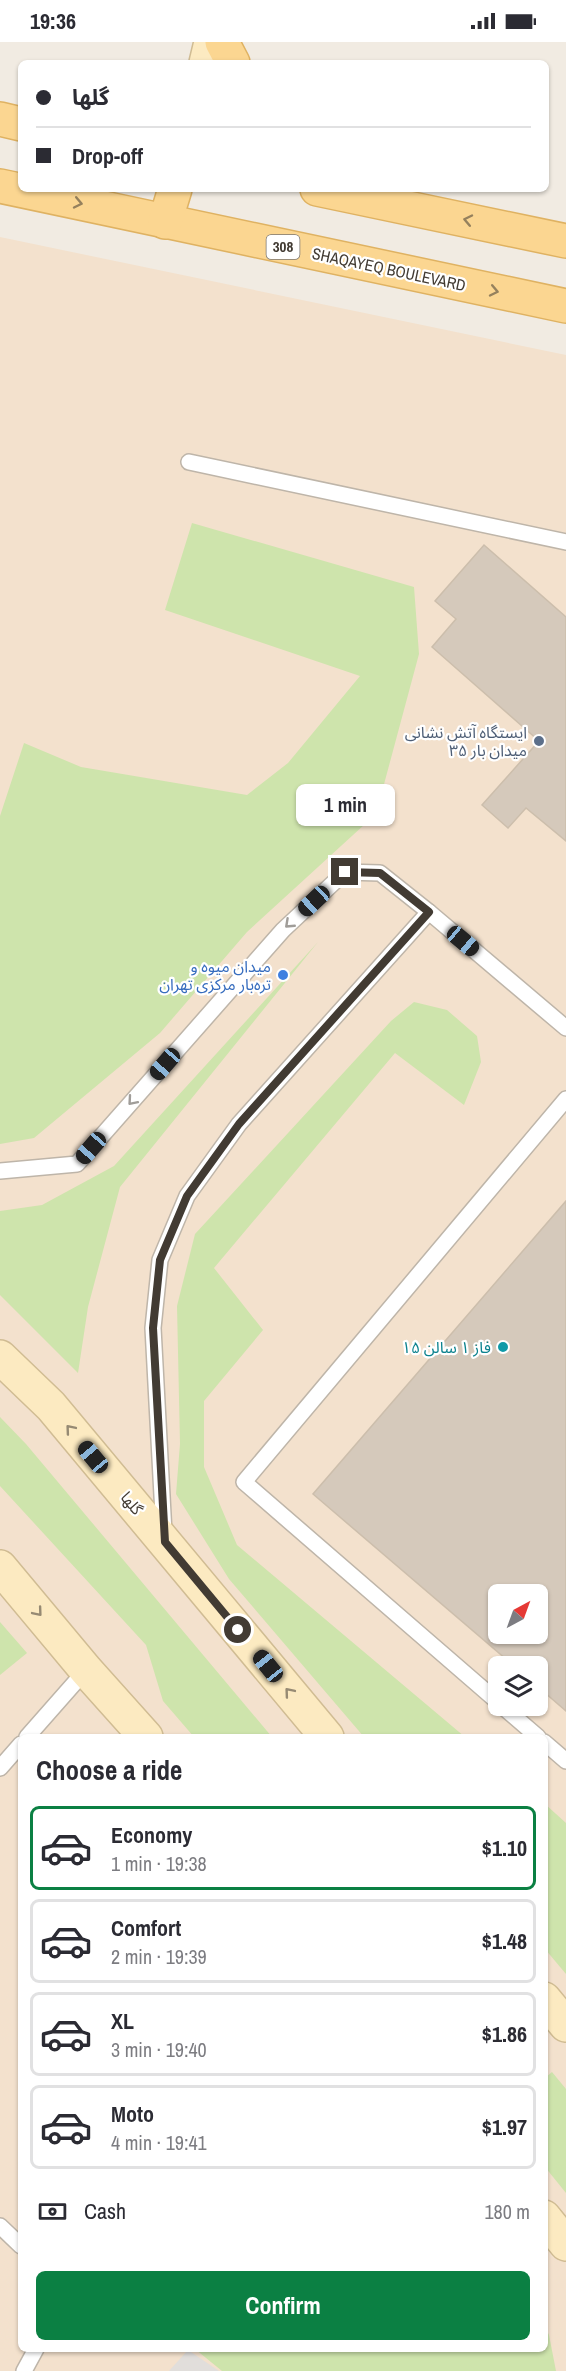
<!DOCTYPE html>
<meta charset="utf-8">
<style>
:root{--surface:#fff;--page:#f2f2f3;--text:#2b2b33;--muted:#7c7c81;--line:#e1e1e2;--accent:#0b8043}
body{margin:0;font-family:"Archivo Narrow","Noto Sans Arabic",sans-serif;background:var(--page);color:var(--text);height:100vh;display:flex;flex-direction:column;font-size:22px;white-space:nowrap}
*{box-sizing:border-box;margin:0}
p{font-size:20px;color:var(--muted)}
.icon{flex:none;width:33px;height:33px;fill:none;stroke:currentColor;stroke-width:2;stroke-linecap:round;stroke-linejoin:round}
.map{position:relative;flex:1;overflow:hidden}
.panel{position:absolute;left:18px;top:1692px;width:530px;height:618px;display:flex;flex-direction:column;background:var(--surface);border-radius:9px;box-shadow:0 2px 4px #0004}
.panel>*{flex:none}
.top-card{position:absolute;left:18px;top:18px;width:531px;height:132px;border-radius:9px;box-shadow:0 2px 4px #0004;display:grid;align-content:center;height:132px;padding:0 18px;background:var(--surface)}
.needle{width:39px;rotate:41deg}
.controls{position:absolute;left:488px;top:1542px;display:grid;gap:12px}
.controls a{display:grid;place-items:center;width:60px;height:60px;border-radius:9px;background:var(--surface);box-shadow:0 2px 4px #0004;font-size:30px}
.end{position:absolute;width:27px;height:27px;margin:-14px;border:8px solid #423b33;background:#fff;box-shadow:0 0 0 3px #fff}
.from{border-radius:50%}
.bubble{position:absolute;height:42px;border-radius:9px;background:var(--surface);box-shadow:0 2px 4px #0004;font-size:20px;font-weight:800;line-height:42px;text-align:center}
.car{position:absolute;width:18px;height:36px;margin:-18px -9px;border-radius:8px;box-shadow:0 0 4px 2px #0007;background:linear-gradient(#222 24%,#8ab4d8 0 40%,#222 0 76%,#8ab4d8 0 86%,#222 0)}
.top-card b{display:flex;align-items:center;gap:21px;height:57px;font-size:22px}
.top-card b+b{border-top:2px solid var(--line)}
.top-card i{width:15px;height:15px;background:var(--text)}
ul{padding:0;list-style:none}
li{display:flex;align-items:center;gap:18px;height:84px;margin:0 12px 9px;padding:0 6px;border:3px solid var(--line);border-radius:9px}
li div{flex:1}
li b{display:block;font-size:22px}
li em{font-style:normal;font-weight:800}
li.current{border-color:var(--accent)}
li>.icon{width:54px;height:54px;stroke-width:1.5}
h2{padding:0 18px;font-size:27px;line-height:72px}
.pay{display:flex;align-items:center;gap:15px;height:66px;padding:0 18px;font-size:22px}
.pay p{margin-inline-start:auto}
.button{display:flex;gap:12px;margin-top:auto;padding:12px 18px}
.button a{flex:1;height:69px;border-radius:9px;background:var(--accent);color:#fff;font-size:24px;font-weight:800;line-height:69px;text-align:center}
.status{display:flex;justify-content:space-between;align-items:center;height:42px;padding:0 30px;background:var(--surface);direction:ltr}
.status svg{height:16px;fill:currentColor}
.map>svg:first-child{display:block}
.commercial{fill:#f3e1cd;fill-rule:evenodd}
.green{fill:#cee4ac}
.parking{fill:#e1dedb}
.building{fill:#d5c9bb;stroke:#ccbeac;stroke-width:1.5;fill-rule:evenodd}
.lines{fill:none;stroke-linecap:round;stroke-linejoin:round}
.lane-casing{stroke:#beb5a9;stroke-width:18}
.secondary-casing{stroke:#d0bc93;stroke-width:36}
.primary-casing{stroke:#dfb262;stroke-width:36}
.lane{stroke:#fff;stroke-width:15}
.secondary{stroke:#fceac1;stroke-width:33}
.primary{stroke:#fbd691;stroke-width:33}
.oneway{stroke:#95815d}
.oneway2{stroke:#a09d99}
.oneway3{stroke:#968a73}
.route{stroke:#423b33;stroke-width:8}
.service-dot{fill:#5c6f8a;stroke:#fff;stroke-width:2}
.shop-dot{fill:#3f7fe0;stroke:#fff;stroke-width:2}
.culture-dot{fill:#0f9aa8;stroke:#fff;stroke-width:2}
.labels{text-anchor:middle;stroke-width:4.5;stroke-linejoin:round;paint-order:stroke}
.shield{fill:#fff;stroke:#7b7670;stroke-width:1.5}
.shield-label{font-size:15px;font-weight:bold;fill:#423b33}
.street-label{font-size:16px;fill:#423b33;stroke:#fff}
.service-label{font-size:16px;fill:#4e5e75;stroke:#fff;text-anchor:end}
.shop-label{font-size:16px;fill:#366cbe;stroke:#fff;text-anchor:end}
.culture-label{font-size:16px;fill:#0d838f;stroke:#fff;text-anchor:end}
</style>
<div class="status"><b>19:36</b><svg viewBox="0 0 49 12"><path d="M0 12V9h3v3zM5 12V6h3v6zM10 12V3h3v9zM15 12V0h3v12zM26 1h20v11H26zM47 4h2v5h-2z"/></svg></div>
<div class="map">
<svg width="566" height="2329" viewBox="0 0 566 2329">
<rect width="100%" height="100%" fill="#f1ebe2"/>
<path class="commercial" d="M0 195 566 313V2329H0ZM498 1552H537V1592H498ZM498 1624H537V1664H498ZM21 1695H544V2307H21Z"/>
<g class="green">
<polygon points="192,481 414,545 419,612 376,772 247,890 160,991 34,1096 0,1102 0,774 24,701 81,725 247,753 288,721 360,634 165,568"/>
<polygon points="318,900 120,1145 88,1265 78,1331 0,1253 0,1169 42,1163 114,1124"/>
<polygon points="414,960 447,968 477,994 481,1020 464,1063 395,1011 214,1226 263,1288 204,1359 204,1425 237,1503 465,1695 364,1695 229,1537 176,1452 180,1402 177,1264 195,1192 391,979"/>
<polygon points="0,1375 26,1402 272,1695 194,1695 163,1659 146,1603 0,1444"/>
<polygon points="0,1580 27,1611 0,1633"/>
<polygon points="545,1762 566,1781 566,1932 545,1907"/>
<polygon points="552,2030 566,2047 566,2151 545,2125 545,2036"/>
<polygon points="545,2285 549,2293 556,2329 222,2329 195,2307 544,2307"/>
</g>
<polygon class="parking" points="188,2308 219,2329 169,2329"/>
<g class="building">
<polygon points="484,503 566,575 566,799 526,766 508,786 482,763 539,699 432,605 456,577 435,559"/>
<path d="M566 1159V1669L537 1644V1624H514L313 1452ZM498 1552H537V1592H498Z"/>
</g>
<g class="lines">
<defs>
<g id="lane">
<polyline points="189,420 566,500"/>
<polyline points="429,870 566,986"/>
<polyline points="0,1129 77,1122 283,888 345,830 380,831 429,870 239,1082 187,1154 160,1218 153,1286 164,1491"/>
<polyline points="498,1660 244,1440 566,1057"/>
<polyline points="502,1664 538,1695"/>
<polyline points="27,1695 86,1628"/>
<polyline points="544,1700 566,1719"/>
<polyline points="0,1726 21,1702"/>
<polyline points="0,2184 21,2204"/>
<polyline points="24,2329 36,2307"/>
</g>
<g id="secondary">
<polyline points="206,21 211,0"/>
<polyline points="0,1315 51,1364 327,1695"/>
<polyline points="0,1525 86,1628 146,1695"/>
<polyline points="544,1957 566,1983"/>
<polyline points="544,2175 566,2202"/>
</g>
<g id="primary">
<polyline points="222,0 233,21"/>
<polyline points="0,77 21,82"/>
<polyline points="0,144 566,264"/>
<polyline points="317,147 566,199"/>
<polyline points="165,180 175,147"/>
</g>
</defs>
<use href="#lane" class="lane-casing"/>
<use href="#secondary" class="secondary-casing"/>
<use href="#primary" class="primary-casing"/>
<use href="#lane" class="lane"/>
<use href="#secondary" class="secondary"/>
<use href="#primary" class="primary"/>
</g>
<defs><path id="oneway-chevron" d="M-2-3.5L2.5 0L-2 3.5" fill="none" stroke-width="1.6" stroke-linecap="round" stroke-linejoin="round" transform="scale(1.5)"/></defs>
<g class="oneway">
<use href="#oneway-chevron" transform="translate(78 161) rotate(12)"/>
<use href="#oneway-chevron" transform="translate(468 178) rotate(-168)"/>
<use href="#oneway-chevron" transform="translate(494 249) rotate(12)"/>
</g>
<g class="oneway2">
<use href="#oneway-chevron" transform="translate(289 882) rotate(137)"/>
<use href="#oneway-chevron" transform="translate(132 1059) rotate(131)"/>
</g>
<g class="oneway3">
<use href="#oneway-chevron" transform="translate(70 1387) rotate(-130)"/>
<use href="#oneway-chevron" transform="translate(38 1570) rotate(50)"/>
<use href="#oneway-chevron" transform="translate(289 1650) rotate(-130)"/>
</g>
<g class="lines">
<polyline class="route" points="238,1588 165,1500 153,1286 160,1218 187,1154 239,1082 429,870 380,831 345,830"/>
</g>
<circle class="service-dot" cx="539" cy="699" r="6"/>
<circle class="shop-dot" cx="283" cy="933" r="6"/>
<circle class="culture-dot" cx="503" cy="1305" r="6"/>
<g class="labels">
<rect class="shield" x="266.5" y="193" width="33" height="24" rx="4.5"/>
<g class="shield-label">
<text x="283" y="210">308</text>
</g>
<g class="street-label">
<text transform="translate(389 227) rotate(12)" y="6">SHAQAYEQ BOULEVARD</text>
<text transform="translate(132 1461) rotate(50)" y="6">گلها</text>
</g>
<g class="service-label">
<text x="527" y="696">ایستگاه آتش نشانی<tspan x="527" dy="18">۳۵ میدان بار</tspan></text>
</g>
<g class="shop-label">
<text x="271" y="930">میدان میوه و<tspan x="271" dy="18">تره‌بار مرکزی تهران</tspan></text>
</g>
<g class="culture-label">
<text x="491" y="1311">فاز ۱ سالن ۱۵</text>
</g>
</g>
</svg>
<div class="controls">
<a><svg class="needle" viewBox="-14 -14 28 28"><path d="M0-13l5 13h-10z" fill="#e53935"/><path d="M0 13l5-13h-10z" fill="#7c7c81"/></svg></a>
<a><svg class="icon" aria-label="layers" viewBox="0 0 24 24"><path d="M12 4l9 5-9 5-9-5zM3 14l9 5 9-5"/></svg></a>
</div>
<i class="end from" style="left:238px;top:1588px"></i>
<i class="end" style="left:345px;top:830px"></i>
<div class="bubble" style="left:296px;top:742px;width:99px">1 min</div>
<i class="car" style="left:314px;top:859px;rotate:227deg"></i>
<i class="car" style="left:463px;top:899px;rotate:130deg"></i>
<i class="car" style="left:165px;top:1022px;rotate:221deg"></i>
<i class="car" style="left:91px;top:1106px;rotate:221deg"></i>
<i class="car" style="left:93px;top:1415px;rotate:320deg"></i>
<i class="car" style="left:268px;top:1624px;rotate:321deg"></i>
<div class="top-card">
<b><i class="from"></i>گلها</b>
<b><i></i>Drop-off</b>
</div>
<section class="panel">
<h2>Choose a ride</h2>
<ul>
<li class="current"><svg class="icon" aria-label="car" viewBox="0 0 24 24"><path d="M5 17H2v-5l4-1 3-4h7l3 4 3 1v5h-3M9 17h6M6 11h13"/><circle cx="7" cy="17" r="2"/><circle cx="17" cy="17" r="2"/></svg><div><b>Economy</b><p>1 min · 19:38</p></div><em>$1.10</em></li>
<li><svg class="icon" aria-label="car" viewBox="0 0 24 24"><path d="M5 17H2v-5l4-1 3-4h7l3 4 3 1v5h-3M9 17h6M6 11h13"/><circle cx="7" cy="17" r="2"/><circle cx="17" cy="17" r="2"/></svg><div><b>Comfort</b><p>2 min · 19:39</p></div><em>$1.48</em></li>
<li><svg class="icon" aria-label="car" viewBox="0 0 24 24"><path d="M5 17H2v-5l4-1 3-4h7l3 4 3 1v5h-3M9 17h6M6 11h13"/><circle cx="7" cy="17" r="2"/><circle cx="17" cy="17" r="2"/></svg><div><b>XL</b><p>3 min · 19:40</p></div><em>$1.86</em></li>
<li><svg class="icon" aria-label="car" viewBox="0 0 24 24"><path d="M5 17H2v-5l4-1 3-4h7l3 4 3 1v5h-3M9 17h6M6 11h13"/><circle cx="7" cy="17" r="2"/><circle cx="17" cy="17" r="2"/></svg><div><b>Moto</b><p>4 min · 19:41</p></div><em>$1.97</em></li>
</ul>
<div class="pay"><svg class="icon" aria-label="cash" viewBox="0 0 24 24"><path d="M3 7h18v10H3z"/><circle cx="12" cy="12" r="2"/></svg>Cash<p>180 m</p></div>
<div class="button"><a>Confirm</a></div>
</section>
</div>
